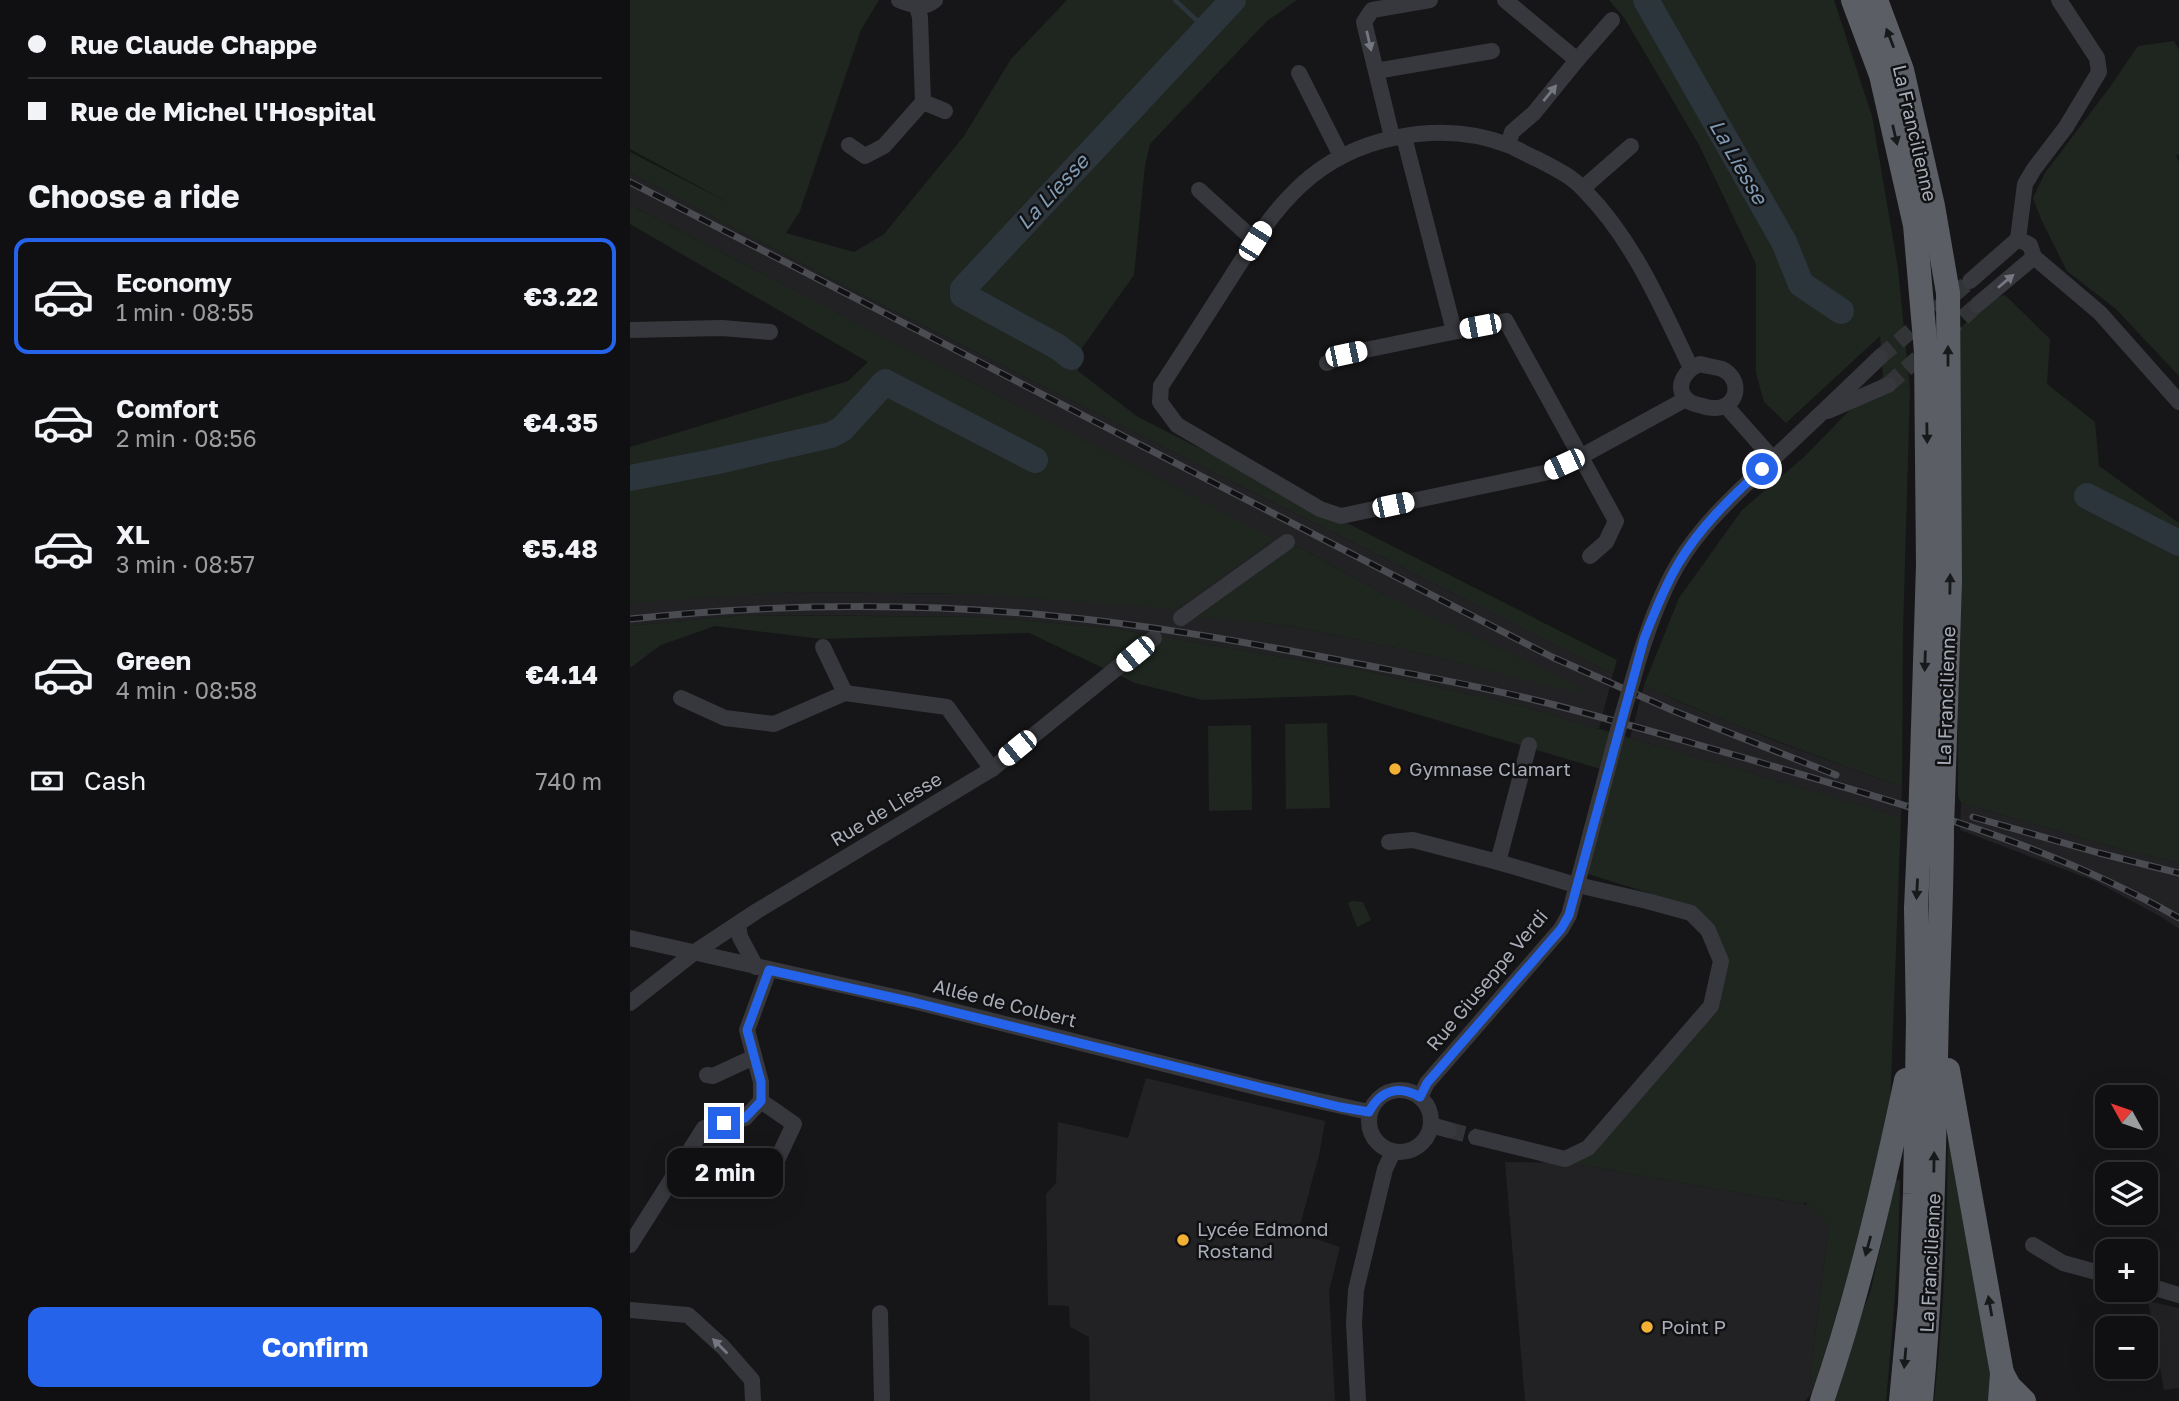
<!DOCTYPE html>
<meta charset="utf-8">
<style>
:root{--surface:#101012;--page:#1e1e20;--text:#f1f3f6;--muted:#9c9d9f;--line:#303032;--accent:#2563eb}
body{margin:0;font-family:"Golos Text",sans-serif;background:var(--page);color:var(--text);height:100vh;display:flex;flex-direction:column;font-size:26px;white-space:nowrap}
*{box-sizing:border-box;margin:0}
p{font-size:23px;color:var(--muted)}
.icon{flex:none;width:38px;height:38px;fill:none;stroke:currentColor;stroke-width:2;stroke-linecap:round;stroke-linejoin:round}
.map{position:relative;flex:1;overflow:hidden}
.details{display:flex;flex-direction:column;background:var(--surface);width:630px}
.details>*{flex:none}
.banner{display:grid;align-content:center;height:154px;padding:0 28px;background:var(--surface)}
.needle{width:46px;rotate:310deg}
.tools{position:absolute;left:1465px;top:1085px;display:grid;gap:14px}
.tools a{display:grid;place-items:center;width:63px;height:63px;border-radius:14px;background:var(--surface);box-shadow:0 7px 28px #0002,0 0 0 2px var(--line);font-size:35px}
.end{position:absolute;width:32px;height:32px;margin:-16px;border:9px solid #2563eb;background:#fff;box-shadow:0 0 0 4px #fff}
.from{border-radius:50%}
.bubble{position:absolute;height:49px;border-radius:14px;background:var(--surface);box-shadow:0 7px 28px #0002,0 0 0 2px var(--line);font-size:23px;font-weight:700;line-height:49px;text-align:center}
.car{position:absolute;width:21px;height:42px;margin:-21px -10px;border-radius:9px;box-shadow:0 0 5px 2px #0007;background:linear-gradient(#fff 24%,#345 0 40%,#fff 0 76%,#345 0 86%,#fff 0)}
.banner b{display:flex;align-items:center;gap:24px;height:66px;font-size:26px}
.banner b+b{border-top:2px solid var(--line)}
.banner i{width:18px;height:18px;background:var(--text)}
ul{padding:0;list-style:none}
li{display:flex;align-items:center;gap:21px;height:116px;margin:0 14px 10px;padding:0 14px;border:4px solid transparent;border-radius:14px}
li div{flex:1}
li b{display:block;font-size:26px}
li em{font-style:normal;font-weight:700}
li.active{border-color:var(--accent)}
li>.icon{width:63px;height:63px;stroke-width:1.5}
h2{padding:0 28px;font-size:32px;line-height:84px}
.pay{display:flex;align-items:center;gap:18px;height:77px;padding:0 28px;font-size:26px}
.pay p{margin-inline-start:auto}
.button{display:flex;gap:14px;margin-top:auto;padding:14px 28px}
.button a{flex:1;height:80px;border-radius:14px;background:var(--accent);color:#fff;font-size:28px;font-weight:700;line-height:80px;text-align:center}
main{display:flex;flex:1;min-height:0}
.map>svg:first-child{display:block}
.built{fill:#222225;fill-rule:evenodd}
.green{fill:#1e261f}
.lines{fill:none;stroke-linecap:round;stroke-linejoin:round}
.stream{stroke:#2c353c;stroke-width:4.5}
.river{stroke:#2c353c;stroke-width:26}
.minor-tunnel{stroke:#333438;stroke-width:16;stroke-dasharray:16 8;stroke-linecap:butt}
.minor{stroke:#37383d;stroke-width:16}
.trunk{stroke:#5b5e65;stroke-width:24}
.rail-casing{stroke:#4a4c52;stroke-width:7}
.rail{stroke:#111113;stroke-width:4.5;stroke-dasharray:13;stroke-linecap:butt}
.minor-bridge{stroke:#37383d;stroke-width:16}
.trunk-bridge{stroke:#5b5e65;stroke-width:24}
.oneway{fill:#18191b}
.oneway2{fill:#757881}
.route{stroke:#2563eb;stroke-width:9}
.poi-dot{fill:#f2b134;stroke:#111113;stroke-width:2.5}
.labels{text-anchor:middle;stroke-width:5;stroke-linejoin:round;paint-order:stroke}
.street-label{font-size:19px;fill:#a8adb8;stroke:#111113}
.poi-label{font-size:19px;fill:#a8adb8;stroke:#111113;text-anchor:start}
.water-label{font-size:21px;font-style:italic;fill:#7f9bb3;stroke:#111113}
</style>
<main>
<section class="details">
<div class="banner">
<b><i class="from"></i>Rue Claude Chappe</b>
<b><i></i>Rue de Michel l'Hospital</b>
</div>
<h2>Choose a ride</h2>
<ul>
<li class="active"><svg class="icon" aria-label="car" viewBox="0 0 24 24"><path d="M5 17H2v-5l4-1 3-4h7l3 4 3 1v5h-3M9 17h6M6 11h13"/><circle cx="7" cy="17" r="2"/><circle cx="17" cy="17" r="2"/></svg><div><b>Economy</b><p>1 min · 08:55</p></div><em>€3.22</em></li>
<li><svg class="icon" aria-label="car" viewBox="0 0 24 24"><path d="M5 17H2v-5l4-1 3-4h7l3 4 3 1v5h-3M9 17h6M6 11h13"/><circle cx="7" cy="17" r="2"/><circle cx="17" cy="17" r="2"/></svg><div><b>Comfort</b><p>2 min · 08:56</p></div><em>€4.35</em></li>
<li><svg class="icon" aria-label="car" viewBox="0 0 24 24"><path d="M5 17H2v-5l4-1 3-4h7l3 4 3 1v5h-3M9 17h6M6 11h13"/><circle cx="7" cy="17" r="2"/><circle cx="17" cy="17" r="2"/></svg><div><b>XL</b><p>3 min · 08:57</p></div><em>€5.48</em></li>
<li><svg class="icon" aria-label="car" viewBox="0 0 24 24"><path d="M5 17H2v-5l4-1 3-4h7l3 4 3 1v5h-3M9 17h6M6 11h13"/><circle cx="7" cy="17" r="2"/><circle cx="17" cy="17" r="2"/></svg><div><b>Green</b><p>4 min · 08:58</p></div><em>€4.14</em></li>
</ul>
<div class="pay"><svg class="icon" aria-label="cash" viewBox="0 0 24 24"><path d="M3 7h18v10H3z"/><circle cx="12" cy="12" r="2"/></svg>Cash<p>740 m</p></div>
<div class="button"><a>Confirm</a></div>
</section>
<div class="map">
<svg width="1549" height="1401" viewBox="0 0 1549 1401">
<rect width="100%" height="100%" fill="#161618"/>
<g class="built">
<path d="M0 173 207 282 983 674 969 729 891 706 741 672 481 628 355 617 263 616 114 615 0 626V603L10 601 163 592 351 594 644 539 0 205ZM665 545 750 592 950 693 800 655 655 625 568 616Z"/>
<polygon points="1014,685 1057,705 1148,742 1272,787 1271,817 1000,738"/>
<polygon points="1331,803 1504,853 1549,862 1549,929 1533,918 1465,881 1330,830"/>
<polygon points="516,1078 695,1121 689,1155 668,1233 710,1247 699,1291 705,1401 460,1401 459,1337 440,1327 439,1306 418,1305 416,1194 426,1183 428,1122 498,1138"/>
<polygon points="875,1162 940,1163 1178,1205 1199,1226 1180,1377 1184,1390 1175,1401 895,1401"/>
<polygon points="1518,1301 1549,1308 1549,1388 1534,1390"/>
</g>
<g class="green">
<polygon points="0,0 249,0 231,30 170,211 156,233 224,252 254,234 334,136 381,59 437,0 667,0 637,21 520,144 515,166 504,275 452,348 448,371 508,417 987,660 983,674 207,282 0,173 0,152 101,204 0,149"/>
<path d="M979 0H1204L1242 116 1268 268 1280 390 1273 631 1272 787C1185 755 1098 725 1014 685L1049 598 1112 510 1175 456 1253 376 1250 336 1156 423 1134 402 1126 373V264L1069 145 995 19Z"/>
<polygon points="1544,41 1549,50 1549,154 1546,156 1549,162 1549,376 1486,309 1437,271 1412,221 1403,198 1415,173 1480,87 1508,46"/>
<polygon points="0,205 645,539 545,609 351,594 163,592 0,603 0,447 218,381 238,362 0,224"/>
<polygon points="1375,295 1420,339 1417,384 1465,422 1469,466 1549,523 1549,862 1504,853 1331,803 1328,796 1326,331 1368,297"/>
<polygon points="665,545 750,592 952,688 950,694 800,655 655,625 567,617"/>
<polygon points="114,615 355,617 481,628 741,672 891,706 1271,817 1260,1108 1239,1203 1184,1390 1180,1377 1199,1226 1175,1202 1173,1204 940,1163 1085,998 1087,959 1066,925 1022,894 958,874 977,771 723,695 572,700 505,683 399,633 192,639 85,626 31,645 0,668 0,626"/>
<polygon points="697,723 700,808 656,809 655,724"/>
<polygon points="621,725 622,810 579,811 578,726"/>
<polygon points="722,901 733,902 741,920 727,927 718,903"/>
<path d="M1320 1135 1363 1374 1360 1401H1304C1314 1314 1317 1228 1318 1140Z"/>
<path d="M1266 1179 1270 1180C1269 1254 1263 1327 1256 1401H1203L1226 1328 1240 1293Z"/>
</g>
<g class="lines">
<polyline class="stream" points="545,0 576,29"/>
<g class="river">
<polyline points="1016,0 1154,242 1171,284 1211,311"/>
<polyline points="441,357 428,347 333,295 333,289 603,0"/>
<polyline points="0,478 83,462 201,435 212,429 255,382 405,460"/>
<polyline points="1457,496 1549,543"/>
</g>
<g class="minor-tunnel">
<polyline points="1315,334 1347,305"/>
<polyline points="1250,357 1340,281"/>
<polyline points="1258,385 1298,349"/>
<polyline points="819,1130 846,1137"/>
</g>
<g class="minor">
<path d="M269 0C282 5 293 10 305 0"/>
<polyline points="875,0 947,60 904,113 882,132 878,145"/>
<polyline points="947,60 982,20"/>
<polyline points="746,71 862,51"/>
<polyline points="669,73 711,156"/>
<polyline points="293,102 315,111"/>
<polyline points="762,137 734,22 742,10 800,0"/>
<polyline points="774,137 824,331"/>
<polyline points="219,145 235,156 254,146 293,102 290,17 287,7"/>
<polyline points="953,188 1001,146"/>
<polyline points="569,190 625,241"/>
<polyline points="1388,239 1395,184 1404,169 1436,127 1469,72 1467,58 1429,0"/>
<polyline points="1388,239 1400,245 1404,257 1470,313 1549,402"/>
<polyline points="1340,281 1388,239"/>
<polyline points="1347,305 1404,257"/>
<polyline points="0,330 92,328 140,332"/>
<polyline points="697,363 716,354 876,321 986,521 976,542 960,556"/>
<path d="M1070 364C1077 366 1085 367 1092 369 1109 377 1111 400 1092 407 1086 409 1082 408 1076 407 1071 405 1065 405 1060 402 1042 390 1054 370 1070 364Z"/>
<path d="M1056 399 950 457 919 472 711 516 690 509 547 425 530 402 531 386C554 351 577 315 600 279 621 246 641 213 670 186 723 136 810 119 878 145 888 149 897 155 907 159 924 168 942 176 955 191 1004 241 1031 306 1061 368"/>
<polyline points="1096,406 1143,459"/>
<polyline points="1198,411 1258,385"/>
<polyline points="551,618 657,542"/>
<polyline points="193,647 215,693"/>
<path d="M1003 679C1014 639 1027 600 1048 564 1073 522 1110 490 1145 457 1180 424 1215 391 1250 357"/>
<polyline points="51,698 95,718 144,724 215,693 317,707 362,769"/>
<polyline points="759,842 783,840 868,862 939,883 1017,901 1061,913 1078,930 1091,961 1081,1006 958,1148 935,1159 846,1137"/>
<polyline points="868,862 899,745"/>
<polyline points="108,924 110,937 126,967"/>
<polyline points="0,938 283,1001 634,1089 739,1112"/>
<polyline points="0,1003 65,952 127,911 362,769 524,638"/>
<polyline points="77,1075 83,1076 124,1057"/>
<circle cx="770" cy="1121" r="31"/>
<polyline points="790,1097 797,1083 931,929 939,915 988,730"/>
<polyline points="131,1101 164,1124 140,1175"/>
<polyline points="801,1125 819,1130"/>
<polyline points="0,1245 74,1128 115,1118 131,1101 131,1082 117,1030 139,970"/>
<polyline points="1403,1245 1433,1263 1477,1275"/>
<polyline points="1516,1285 1549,1295"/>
<polyline points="0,1310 58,1315 93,1347 122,1380 123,1401"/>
<polyline points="250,1313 252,1401"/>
<polyline points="728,1401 724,1323 726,1290 755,1169 763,1152"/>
</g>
<g class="trunk">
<polyline points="1223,0 1251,75 1285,225 1296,352 1298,565 1291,792"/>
<polyline points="1246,0 1272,70 1303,206 1318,293 1320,581 1313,799"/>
<polyline points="1318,1070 1372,1373 1370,1401"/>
<polyline points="1372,1373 1379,1386 1394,1401"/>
<path d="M1192 1401C1228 1296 1253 1189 1276 1080"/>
<polyline points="1271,1401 1280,1304 1285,1194 1288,1021 1286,908 1290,820"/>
<path d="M1291 1401C1303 1272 1304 1142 1307 1013 1309 950 1312 888 1312 826"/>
</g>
<defs>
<g id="rail">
<polyline points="0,182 922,657 1044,711 1206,775"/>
<path d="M0 619C141 604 283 602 424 616 520 625 615 642 709 660 775 673 840 684 905 700 978 718 1050 740 1122 760 1268 803 1416 842 1549 918"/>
<polyline points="1343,817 1469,853 1549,873"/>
</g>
</defs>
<use href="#rail" class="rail-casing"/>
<use href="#rail" class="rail"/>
<polyline class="minor-bridge" points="988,730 1003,679"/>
<g class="trunk-bridge">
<polyline points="1290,820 1291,792"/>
<polyline points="1312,826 1313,799"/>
</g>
</g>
<defs><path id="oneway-solid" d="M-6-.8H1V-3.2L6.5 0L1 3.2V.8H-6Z" transform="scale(1.75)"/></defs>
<g class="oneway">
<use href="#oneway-solid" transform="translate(1260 38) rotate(-111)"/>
<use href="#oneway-solid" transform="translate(1265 135) rotate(77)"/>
<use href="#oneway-solid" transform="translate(1318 356) rotate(-90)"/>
<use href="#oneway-solid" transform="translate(1297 433) rotate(89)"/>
<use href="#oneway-solid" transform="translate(1320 584) rotate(-89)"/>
<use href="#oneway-solid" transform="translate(1295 661) rotate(92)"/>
<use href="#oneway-solid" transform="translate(1287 889) rotate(93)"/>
<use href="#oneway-solid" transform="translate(1304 1162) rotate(-89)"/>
<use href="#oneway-solid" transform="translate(1238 1246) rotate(105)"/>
<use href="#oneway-solid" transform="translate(1360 1306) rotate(-100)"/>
<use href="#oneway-solid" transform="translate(1275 1358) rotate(95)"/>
</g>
<g class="oneway2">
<use href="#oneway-solid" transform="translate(739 41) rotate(77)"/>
<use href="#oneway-solid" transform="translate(920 93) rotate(-51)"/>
<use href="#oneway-solid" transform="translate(1376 281) rotate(-40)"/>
<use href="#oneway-solid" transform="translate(90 1346) rotate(-135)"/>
</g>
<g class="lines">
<path class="route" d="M94 1123 115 1118 131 1101V1082L117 1030 139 970 283 1002 710 1107 739 1112C750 1090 769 1085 790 1097L797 1083 931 929 939 915 1014 639C1024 613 1034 588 1048 564 1070 527 1101 497 1132 469"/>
</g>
<g class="poi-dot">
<circle cx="765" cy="769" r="7"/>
<circle cx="553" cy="1240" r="7"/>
<circle cx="1017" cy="1327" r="7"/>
</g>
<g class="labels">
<g class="street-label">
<text transform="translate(1285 133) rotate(77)" y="7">La Francilienne</text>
<text transform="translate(1316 696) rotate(-88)" y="7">La Francilienne</text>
<text transform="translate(256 809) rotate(-31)" y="7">Rue de Liesse</text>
<text transform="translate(857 980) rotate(-50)" y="7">Rue Giuseppe Verdi</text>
<text transform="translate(375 1003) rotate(14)" y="7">Allée de Colbert</text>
<text transform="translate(1300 1263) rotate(-87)" y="7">La Francilienne</text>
</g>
<g class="poi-label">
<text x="779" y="776">Gymnase Clamart</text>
<text x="567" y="1236">Lycée Edmond<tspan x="567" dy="22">Rostand</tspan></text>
<text x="1031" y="1334">Point P</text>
</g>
<g class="water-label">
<text transform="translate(1108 162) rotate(60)" y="7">La Liesse</text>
<text transform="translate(423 192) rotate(-47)" y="7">La Liesse</text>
</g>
</g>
</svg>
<div class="tools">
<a><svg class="needle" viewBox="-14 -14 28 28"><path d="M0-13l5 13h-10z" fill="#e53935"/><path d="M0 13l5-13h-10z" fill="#9c9d9f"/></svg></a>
<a><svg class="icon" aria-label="layers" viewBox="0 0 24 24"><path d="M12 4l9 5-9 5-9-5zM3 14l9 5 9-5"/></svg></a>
<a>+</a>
<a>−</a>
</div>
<i class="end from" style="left:1132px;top:469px"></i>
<i class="end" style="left:94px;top:1123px"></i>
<div class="bubble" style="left:37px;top:1148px;width:116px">2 min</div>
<i class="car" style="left:625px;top:241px;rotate:32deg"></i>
<i class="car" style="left:850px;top:326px;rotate:259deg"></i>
<i class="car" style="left:716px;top:354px;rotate:78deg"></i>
<i class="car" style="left:934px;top:464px;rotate:245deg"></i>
<i class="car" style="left:763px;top:505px;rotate:78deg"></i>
<i class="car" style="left:505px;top:654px;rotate:231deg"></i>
<i class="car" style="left:387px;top:748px;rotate:231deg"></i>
</div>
</main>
